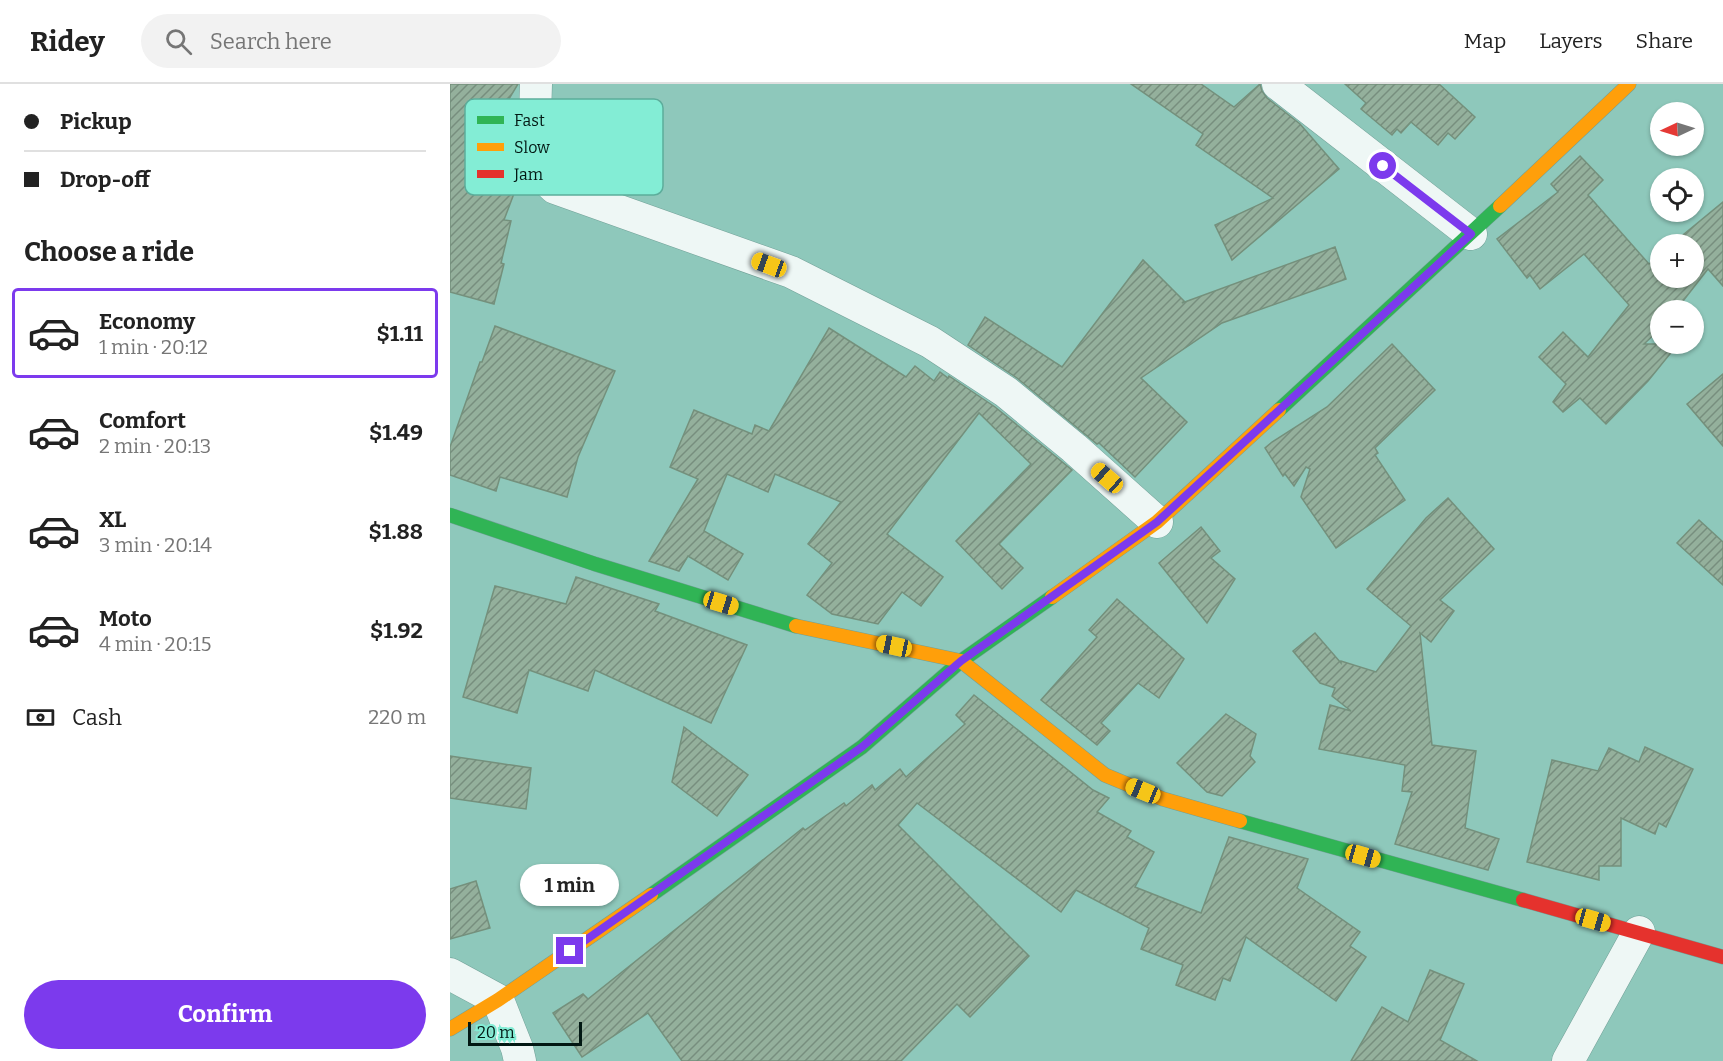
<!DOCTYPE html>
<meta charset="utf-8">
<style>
:root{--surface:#fff;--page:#f2f2f2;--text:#222;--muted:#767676;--line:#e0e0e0;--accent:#7c3aed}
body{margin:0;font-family:Bitter,serif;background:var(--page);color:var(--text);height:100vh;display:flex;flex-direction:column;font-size:22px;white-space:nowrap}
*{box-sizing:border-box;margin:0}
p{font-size:20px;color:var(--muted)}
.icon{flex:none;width:33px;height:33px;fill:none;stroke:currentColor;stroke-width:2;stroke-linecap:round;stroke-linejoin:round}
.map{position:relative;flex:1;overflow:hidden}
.sheet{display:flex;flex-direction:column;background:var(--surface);width:450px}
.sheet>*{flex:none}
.top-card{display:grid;align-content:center;height:132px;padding:0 24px;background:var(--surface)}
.needle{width:39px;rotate:266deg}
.tools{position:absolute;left:1200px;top:18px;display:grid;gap:12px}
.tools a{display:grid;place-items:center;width:54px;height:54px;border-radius:50%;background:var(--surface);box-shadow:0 2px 4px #0004;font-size:30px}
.scale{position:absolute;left:18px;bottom:15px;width:114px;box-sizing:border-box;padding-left:6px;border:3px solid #021813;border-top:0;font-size:16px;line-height:21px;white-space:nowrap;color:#021813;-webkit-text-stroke:4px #83edd5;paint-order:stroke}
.end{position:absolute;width:27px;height:27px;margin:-14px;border:8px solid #7c3aed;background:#fff;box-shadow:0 0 0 3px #fff}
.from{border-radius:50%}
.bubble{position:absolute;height:42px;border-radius:21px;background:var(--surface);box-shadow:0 2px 4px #0004;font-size:20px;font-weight:700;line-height:42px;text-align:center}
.car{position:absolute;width:18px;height:36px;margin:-18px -9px;border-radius:8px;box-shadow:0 0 4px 2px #0007;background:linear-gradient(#f5c518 24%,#345 0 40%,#f5c518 0 76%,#345 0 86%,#f5c518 0)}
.top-card b{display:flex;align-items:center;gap:21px;height:57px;font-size:22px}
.top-card b+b{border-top:2px solid var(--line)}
.top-card i{width:15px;height:15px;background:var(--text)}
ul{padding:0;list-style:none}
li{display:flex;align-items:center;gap:18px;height:90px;margin:0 12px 9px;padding:0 12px;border:3px solid transparent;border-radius:6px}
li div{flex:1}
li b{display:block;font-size:22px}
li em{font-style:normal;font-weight:700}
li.on{border-color:var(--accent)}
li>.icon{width:54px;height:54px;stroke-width:1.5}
h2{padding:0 24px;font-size:27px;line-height:72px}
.pay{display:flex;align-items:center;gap:15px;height:66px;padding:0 24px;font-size:22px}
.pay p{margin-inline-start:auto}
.button{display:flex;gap:12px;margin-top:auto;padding:12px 24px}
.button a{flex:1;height:69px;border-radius:36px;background:var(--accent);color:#fff;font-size:24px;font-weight:700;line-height:69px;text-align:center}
header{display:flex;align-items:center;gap:36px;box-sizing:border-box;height:84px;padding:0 30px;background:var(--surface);border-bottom:2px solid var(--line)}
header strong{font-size:28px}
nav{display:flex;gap:33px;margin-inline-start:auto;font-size:21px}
.search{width:420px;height:54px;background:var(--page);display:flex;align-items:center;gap:15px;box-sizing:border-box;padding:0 21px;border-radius:33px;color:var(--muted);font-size:22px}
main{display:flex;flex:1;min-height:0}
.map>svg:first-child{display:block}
.building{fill:url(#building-hatch);stroke:#74907c;stroke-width:1.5}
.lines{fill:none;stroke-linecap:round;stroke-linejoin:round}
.street-casing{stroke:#71a097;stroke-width:33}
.fast-casing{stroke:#71a097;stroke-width:15}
.slow-casing{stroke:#71a097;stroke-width:15}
.jam-casing{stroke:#71a097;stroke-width:15}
.street{stroke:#eef7f5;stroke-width:32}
.fast{stroke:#30b455;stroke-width:14}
.slow{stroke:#ff9f0a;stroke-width:14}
.jam{stroke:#e5322d;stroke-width:14}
.route{stroke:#7c3aed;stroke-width:8}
.key{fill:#83edd5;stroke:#5cad9b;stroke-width:1.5}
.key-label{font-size:16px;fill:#021813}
</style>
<header>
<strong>Ridey</strong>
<div class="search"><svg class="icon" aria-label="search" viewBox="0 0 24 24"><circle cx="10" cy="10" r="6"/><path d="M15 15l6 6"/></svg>Search here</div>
<nav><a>Map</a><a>Layers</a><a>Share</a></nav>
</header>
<main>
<section class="sheet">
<div class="top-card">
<b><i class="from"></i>Pickup</b>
<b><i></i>Drop-off</b>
</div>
<h2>Choose a ride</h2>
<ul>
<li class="on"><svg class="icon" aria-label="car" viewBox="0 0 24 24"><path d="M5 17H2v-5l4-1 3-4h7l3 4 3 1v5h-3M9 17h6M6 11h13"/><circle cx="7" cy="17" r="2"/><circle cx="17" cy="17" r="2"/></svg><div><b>Economy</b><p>1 min · 20:12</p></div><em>$1.11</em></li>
<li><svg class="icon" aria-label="car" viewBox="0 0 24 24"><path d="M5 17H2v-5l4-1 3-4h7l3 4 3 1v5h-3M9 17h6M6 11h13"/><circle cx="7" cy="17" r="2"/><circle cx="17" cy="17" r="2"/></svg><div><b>Comfort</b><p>2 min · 20:13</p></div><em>$1.49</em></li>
<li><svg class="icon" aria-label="car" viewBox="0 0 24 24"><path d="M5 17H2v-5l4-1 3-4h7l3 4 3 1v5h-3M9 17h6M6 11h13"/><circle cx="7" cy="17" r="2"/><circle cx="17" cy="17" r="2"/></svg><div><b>XL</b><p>3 min · 20:14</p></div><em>$1.88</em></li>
<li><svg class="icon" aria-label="car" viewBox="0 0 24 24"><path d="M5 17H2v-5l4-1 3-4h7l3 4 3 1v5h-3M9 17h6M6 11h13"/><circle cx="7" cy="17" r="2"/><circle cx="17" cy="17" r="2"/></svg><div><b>Moto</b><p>4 min · 20:15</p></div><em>$1.92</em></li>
</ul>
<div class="pay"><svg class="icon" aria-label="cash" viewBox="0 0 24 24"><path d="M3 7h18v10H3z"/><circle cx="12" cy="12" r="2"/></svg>Cash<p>220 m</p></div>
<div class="button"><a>Confirm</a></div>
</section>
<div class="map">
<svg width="1273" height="977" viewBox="0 0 1273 977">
<defs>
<pattern id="building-hatch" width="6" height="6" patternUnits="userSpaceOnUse" patternTransform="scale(1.5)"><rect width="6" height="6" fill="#94b09c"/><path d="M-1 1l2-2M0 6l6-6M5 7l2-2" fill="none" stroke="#778e7e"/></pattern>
</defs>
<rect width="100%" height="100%" fill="#8ec8bb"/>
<g class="building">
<polygon points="0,0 68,0 42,43 66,50 66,71 71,91 54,136 61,137 51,179 54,180 44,220 0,208"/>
<polygon points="681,0 751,0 784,23 810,0 812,7 817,14 850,40 889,85 782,176 765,141 823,114 746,61 753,50"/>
<polygon points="895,0 989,0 1025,33 1005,55 998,49 988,61 961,38 951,49 947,45 942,51 911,25 916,19"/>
<polygon points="1130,72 1153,96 1138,111 1199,180 1210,171 1210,194 1244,194 1244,160 1222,160 1273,118 1273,202 1258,185 1226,226 1210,226 1210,245 1194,260 1228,260 1198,297 1156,340 1130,314 1113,328 1103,318 1116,300 1089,273 1113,248 1138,273 1179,221 1134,170 1090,205 1080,191 1077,194 1047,155 1108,108 1101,100"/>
<polygon points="885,163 896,195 772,239 691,294 737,338 685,393 649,359 647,360 567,294 518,261 535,233 612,283 693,176 734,217 732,219"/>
<polygon points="45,242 165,287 128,373 117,413 50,393 46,407 0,391 0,363 30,278 32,278"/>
<polygon points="379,244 456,293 465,282 484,297 490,288 498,294 499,292 545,323 622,386 549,460 573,484 552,505 506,457 581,380 529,329 437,450 493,493 471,522 452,508 428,540 382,530 357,511 382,479 358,460 391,418 325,390 318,408 277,390 254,447 293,470 278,496 238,472 229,487 199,477 248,395 220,383 244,326 302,350 305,341 319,347"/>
<polygon points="942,260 985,306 925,364 928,369 925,371 955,416 886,464 851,413 860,385 856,383 844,402 835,390 833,392 815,364 822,358 877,323"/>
<polygon points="1273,290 1273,362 1237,320"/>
<polygon points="998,414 1044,465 990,516 1004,527 981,558 970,549 982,661 1026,667 1015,744 1049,755 1038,786 945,760 962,708 952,707 955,681 869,665 880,621 901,627 882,612 885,604 870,599 843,567 865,549 891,579 891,577 926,588 961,542 917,505 976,434"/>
<polygon points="1249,436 1273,458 1273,501 1227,459"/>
<polygon points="751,443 770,467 761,474 785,495 757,539 709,479"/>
<polygon points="126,493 209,520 205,527 297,561 261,639 145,586 138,607 79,586 67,629 13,613 45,502 116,520"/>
<polygon points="667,515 734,575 709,614 688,599 651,639 660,647 647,661 591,616 647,553 639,546"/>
<polygon points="524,611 643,706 659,714 647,728 681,747 677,753 704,768 685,803 751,829 779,753 858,775 847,804 910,848 900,862 916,873 886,917 796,853 780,897 773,894 765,916 726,901 733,881 691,865 699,844 626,806 611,828 467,719 448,741 579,872 520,933 507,920 451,977 232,977 198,929 132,973 103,929 133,910 138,915 353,744 355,746 394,719 396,722 422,701 425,706 450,685 456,693 515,640 506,631"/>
<polygon points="776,630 806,650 800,672 805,678 772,712 757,708 727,679"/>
<polygon points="234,643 298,691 267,732 222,698"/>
<polygon points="1195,663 1243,685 1216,743 1209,739 1205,750 1171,734 1171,782 1149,782 1149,796 1077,778 1102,676 1148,687 1159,664 1189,678"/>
<polygon points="0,672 81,684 76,725 0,714"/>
<polygon points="26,797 40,844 0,855 0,805"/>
<polygon points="980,886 1014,900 990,956 1027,977 901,977 932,923 958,938"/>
</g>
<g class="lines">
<defs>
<g id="street">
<polyline points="86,0 84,67 89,89 105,104 341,188 480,258 556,308 624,364 707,438"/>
<polyline points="828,0 1021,150"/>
<polyline points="0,890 48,916 67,964 70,977"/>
<polyline points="1118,977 1189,848"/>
</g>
<g id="fast">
<polyline points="829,326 1050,122"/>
<polyline points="0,431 145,480 346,542"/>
<polyline points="790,737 1073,816"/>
<polyline points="201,811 412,663 511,577 602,513"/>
</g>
<g id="slow">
<polyline points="1050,122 1179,0"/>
<polyline points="602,513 707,438 829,326"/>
<polyline points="346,542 511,577 655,691 713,715 790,737"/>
<polyline points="0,945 48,916 201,811"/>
</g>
<polyline id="jam" points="1073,816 1273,873"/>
</defs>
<use href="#street" class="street-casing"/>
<use href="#fast" class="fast-casing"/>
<use href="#slow" class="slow-casing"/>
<use href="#jam" class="jam-casing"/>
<use href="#street" class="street"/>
<use href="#fast" class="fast"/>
<use href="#slow" class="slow"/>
<use href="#jam" class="jam"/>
</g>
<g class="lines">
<polyline class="route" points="120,867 412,663 511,577 707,438 1021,150 933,82"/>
</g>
<rect x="15" y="15" width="198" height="96" rx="9" class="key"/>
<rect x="27" y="32" width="27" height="8" fill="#30b455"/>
<rect x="27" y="59" width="27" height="8" fill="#ff9f0a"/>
<rect x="27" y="86" width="27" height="8" fill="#e5322d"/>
<g class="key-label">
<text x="64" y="42">Fast</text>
<text x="64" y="69">Slow</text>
<text x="64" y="96">Jam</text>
</g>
</svg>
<div class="tools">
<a><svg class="needle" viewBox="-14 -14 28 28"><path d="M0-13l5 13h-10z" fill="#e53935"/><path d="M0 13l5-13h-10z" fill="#767676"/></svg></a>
<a><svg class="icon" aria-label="locate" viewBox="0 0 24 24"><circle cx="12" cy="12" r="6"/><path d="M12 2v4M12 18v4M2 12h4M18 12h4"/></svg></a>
<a>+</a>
<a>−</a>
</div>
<div class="scale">20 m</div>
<i class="end from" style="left:933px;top:82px"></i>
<i class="end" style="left:120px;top:867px"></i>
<div class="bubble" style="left:70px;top:780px;width:99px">1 min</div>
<i class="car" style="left:319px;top:181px;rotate:290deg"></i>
<i class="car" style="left:657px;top:394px;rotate:311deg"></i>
<i class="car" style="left:271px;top:519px;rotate:107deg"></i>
<i class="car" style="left:444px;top:562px;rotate:282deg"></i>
<i class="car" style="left:693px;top:707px;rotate:292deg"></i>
<i class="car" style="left:913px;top:772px;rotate:106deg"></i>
<i class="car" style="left:1143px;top:836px;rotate:106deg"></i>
</div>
</main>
